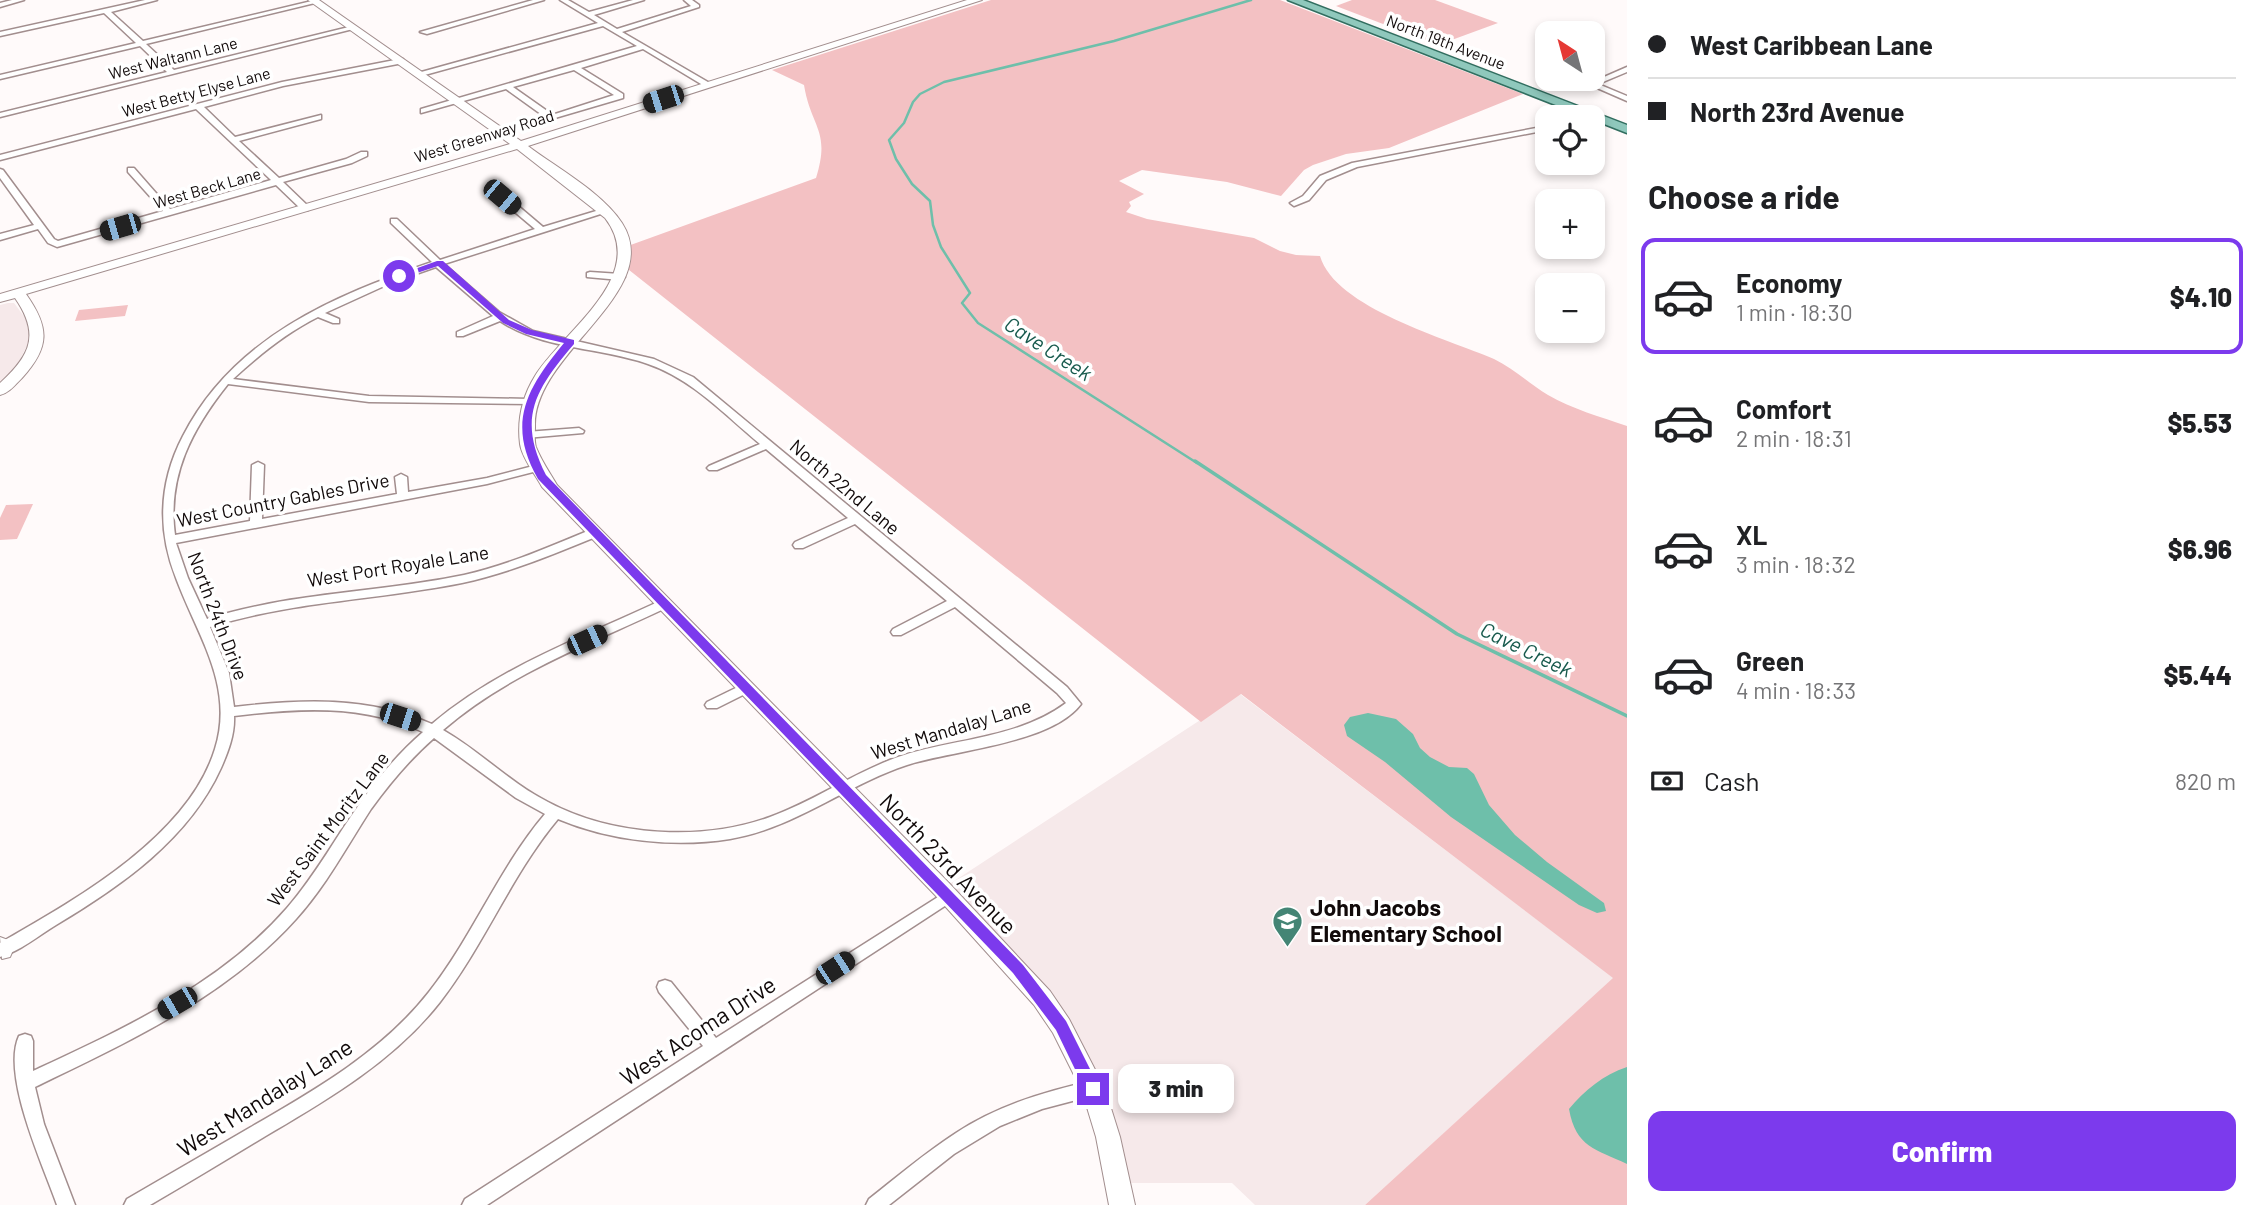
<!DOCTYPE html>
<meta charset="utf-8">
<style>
:root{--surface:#fff;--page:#f6f6f6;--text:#202124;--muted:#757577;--line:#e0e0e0;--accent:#7c3aed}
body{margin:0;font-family:Barlow,sans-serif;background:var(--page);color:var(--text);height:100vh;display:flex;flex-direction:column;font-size:26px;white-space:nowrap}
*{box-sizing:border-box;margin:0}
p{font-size:23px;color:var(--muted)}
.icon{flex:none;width:38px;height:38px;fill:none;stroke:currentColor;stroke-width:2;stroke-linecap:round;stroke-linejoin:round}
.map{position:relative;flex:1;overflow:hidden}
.sheet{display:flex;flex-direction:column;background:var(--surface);width:630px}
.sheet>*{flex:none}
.hud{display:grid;align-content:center;height:154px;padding:0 21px;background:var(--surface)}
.needle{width:46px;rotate:324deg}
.controls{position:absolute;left:1535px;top:21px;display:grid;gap:14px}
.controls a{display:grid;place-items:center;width:70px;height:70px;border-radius:14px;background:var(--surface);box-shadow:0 4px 10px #0003;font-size:35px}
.end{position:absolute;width:32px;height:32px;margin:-16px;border:9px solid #7c3aed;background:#fff;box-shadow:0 0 0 4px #fff}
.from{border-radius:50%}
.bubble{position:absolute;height:49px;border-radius:14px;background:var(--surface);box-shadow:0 4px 10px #0003;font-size:23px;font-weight:800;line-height:49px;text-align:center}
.car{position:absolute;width:21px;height:42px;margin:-21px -10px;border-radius:9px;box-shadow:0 0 5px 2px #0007;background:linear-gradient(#222 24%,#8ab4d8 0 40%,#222 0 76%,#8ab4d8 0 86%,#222 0)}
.hud b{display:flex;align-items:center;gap:24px;height:66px;font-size:26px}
.hud b+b{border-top:2px solid var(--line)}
.hud i{width:18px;height:18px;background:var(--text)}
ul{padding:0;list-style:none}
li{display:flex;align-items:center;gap:21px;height:116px;margin:0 14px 10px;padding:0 7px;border:4px solid transparent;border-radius:14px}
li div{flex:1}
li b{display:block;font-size:26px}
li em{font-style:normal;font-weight:800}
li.on{border-color:var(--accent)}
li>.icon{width:63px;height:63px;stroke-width:1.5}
h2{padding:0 21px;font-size:32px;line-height:84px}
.pay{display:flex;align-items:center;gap:18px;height:77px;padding:0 21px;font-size:26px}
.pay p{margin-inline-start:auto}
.cta{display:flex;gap:14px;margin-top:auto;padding:14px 21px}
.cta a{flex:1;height:80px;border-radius:14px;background:var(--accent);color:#fff;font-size:28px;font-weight:800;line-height:80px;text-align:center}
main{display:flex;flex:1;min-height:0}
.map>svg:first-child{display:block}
.built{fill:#f6e9ea}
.green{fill:#f3c1c3}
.water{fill:#6ebfaa}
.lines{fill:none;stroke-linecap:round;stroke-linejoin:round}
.stream-far1{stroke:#6ebfaa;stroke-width:2.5}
.stream{stroke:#6ebfaa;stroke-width:3.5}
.street-casing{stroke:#a28e8e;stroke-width:3}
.secondary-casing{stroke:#a28e8e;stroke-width:2}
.primary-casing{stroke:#326e60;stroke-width:3}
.street{fill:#fff;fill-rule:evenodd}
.secondary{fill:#fff;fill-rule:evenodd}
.primary{fill:#8fc8bc;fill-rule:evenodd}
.route{fill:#7c3aed}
.labels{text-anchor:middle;stroke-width:7;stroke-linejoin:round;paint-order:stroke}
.far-street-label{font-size:16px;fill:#110a0a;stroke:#fff}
.street-label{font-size:19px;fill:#110a0a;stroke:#fff}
.water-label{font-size:21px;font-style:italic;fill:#185a4d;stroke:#fff}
.near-street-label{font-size:23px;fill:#110a0a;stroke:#fff}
.near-poi-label{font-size:23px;font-weight:bold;fill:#110a0a;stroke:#fff;text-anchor:start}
</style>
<main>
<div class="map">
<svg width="1627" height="1205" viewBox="0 0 1627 1205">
<rect width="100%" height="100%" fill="#fffafa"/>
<g class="built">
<polygon points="8,303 14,303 26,319 30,340 16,367 0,383 0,305"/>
<polygon points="1240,694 1614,978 1365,1205 1255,1205 1232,1183 1119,1183 1061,1026 942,889"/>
</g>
<g class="green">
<path d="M991 0H1280L1523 94 1389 148 1346 154 1313 165 1304 170 1281 196 1227 182 1142 170 1119 181 1144 194 1129 202 1131 206 1126 212 1147 219 1254 238 1280 251 1296 255 1320 256C1335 308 1448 339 1494 359 1513 368 1530 384 1548 395 1572 409 1601 417 1627 426V1205H1365L1613 978 1241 694 1201 722 624 266 625 247 816 178C831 130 811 128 804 85L772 70Z"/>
<polygon points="1352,0 1435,0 1498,23 1438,45 1336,6"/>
<polygon points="128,305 125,316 75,321 79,310"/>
<polygon points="33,504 17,539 0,540 0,518 6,505"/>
</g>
<g class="water">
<polygon points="1368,713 1396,719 1413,734 1420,748 1430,757 1449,767 1467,768 1474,774 1489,805 1515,835 1547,862 1604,903 1606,911 1597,913 1579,905 1451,817 1385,762 1347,736 1344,725 1350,717"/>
<path d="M1627 1067V1164C1596 1149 1576 1148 1569 1109 1585 1090 1603 1075 1627 1067Z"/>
</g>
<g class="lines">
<polyline class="stream-far1" points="1197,463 978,323 962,303 970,293 941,247 933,225 930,201 912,184 896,159 889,140 904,123 913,102 920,94 944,82 1114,41 1251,0"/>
<polyline class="stream" points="1195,461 1457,634 1627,716"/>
<defs>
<g id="street">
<polygon points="12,0 24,0 0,7 0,3"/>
<polygon points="145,0 157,0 111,12 143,41 316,0 319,2 146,44 174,70 353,26 357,28 0,117 0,113 167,72 140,46 0,79 0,75 136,43 104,13 0,36 0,32"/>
<polygon points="533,0 544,0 427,34 420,32"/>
<path d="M560 0H568L589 12 633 0H644L594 15 617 29 691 6 684 0H692L699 5V7L622 32 713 85 706 87 643 49 581 68 623 94V98L555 118 545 117 506 89 421 113V109L637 46 603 26 421 76 414 74 598 23ZM574 70 614 95 555 114 550 113 513 87Z"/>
<polygon points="400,59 403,59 403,63 283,86 204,107 235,137 321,115 321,119 239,141 279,178 346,159 361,152 367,152 367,156 352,163 283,182 308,206 308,210 302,210 276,185 57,247 48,243 38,229 0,240 0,234 34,225 0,178 0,169 3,170 54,239 58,241 163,211 128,172 128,168 134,168 170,209 271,180 196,109 0,160 0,155 282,82"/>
<polygon points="1627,67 1627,72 1598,84 1627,96 1627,101 1588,84"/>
<polygon points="1547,126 1547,130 1357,167 1326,180 1309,200 1294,206 1290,203 1303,196 1320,176 1352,163"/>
<path d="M491 188H497L543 227 606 208 610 211 444 264 499 312 533 331 654 359 693 377 1067 687 1081 704C1051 744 953 750 907 765 846 785 795 828 730 839 674 848 610 841 558 819 511 875 485 944 440 1002 394 1061 327 1100 264 1137 226 1160 188 1183 150 1205H124L127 1199C168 1175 210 1151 251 1127 315 1090 383 1051 429 992 473 936 499 868 545 814L516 798 434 738C410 759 390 783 371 809 347 846 326 886 296 919 226 997 128 1042 35 1087L44 1124 75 1205H57C43 1165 1 1075 19 1036L25 1034 31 1036 33 1041V1071C123 1029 220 985 287 908 316 875 337 835 363 799 381 774 400 752 423 732 363 704 299 708 234 716 235 734 228 752 221 768 189 839 121 886 56 925 38 936 20 951 0 957V943C75 900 188 837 215 749 235 686 197 635 176 578 157 530 159 482 183 436 233 338 333 296 432 262L391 223V219H397L440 260 535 229 491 192ZM436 267 493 316 457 332V336H463L500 321C544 350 599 347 648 364 692 379 725 415 760 444L709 466 707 468 709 470H717L766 449 848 518 795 542 793 545 795 548H803L855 524 947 601 893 629 891 632 893 635H901L955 607 1057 693 1066 703C1016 740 952 738 895 758 852 774 814 801 770 817 702 842 612 836 548 802 510 783 480 751 443 730 509 673 590 644 668 607L670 604 668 601H660C581 638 499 667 432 724 368 696 302 699 234 707L229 673 210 627C293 601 378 600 462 583 509 573 554 554 598 536L600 533 598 530H590C549 547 508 565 464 575 378 593 292 592 207 619L188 578 176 543 487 484 541 470 543 468 537 465 487 478 408 492 407 477 401 474 395 477 397 494 262 519 264 465 258 462 252 465 250 521 175 535C167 476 192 429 228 384L369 402 533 404 534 402 529 399 369 396 233 379C259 355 286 333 318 317L333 323H339V319L325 313 393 282Z"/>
<polygon points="590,272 620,274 625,277 620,280 587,277 587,273"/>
<polygon points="579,428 584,431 583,433 526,438 521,435 526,432"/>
<polygon points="746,683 751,685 753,688 751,691 717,708 707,708 705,705 707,702"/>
<polygon points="949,890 954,892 956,896 954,900 487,1205 462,1205 465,1199 703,1046 659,992 657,987 659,982 665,980 671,982 716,1038"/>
<path d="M1093 1081 1099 1084 1101 1089 1099 1094 1042 1109 1000 1126 954 1154 889 1205H866L869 1199C897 1177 925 1153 956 1133 997 1106 1045 1091 1093 1081Z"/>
</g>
<g id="secondary">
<path d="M308 0H319L521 141 967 0H982L528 146C557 168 603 193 622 223 666 292 533 353 535 426 535 432 534 441 536 447 541 460 550 473 557 485L949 883 1050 991 1069 1019 1105 1089 1120 1137 1135 1205H1109L1096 1137 1082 1091 1053 1033 1034 1005 935 895 542 487C535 474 522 458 520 444 517 420 522 397 535 376 563 331 650 276 605 218L517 149 26 294C50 328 50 347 22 378 15 385 9 393 0 395V383C31 355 40 334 15 298L0 302V294L510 144Z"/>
<polygon points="0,937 8,940 13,950 10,957 2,959"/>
</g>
<polygon id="primary" points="1288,0 1303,0 1627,125 1627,133"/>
</defs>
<use href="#street" class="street-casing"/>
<use href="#secondary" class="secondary-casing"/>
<use href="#primary" class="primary-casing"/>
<use href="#street" class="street"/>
<use href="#secondary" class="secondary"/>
<use href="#primary" class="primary"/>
</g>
<path class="route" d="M437 261H443L509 320 532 330 574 340V344C535 390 517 418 546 475L1023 965 1066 1021 1100 1089 1098 1094H1087L1056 1030 1013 973 538 479C506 423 527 388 564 343L526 334 503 323 438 266 399 279 395 276Z"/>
<defs>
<symbol id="school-pin" viewBox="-11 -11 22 30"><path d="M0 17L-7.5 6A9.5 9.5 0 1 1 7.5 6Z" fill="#448575" stroke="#fff"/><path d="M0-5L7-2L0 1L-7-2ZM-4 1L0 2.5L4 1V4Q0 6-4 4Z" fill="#fff"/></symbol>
</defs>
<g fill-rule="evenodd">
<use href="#school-pin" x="1270" y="904" width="35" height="47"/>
</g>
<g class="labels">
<g class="far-street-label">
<text transform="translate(1446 42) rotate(21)" y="6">North 19th Avenue</text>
<text transform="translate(173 58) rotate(-14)" y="6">West Waltann Lane</text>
<text transform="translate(196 92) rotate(-15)" y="6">West Betty Elyse Lane</text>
<text transform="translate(484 136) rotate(-17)" y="6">West Greenway Road</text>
<text transform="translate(207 188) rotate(-16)" y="6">West Beck Lane</text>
</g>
<g class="street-label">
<text transform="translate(845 487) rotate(40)" y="7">North 22nd Lane</text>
<text transform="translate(283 500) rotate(-11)" y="7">West Country Gables Drive</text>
<text transform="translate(398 566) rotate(-9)" y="7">West Port Royale Lane</text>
<text transform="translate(218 616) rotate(69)" y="7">North 24th Drive</text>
<text transform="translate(951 729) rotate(-17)" y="7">West Mandalay Lane</text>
<text transform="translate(328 829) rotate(-53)" y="7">West Saint Moritz Lane</text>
</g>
<g class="water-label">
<text transform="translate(1048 349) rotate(33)" y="7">Cave Creek</text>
<text transform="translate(1526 650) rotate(26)" y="7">Cave Creek</text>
</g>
<g class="near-street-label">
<text transform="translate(948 864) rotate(46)" y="8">North 23rd Avenue</text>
<text transform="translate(698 1031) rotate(-33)" y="8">West Acoma Drive</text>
<text transform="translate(265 1098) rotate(-32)" y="8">West Mandalay Lane</text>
</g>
<g class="near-poi-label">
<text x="1310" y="916">John Jacobs<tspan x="1310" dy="26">Elementary School</tspan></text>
</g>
</g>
</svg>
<div class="controls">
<a><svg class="needle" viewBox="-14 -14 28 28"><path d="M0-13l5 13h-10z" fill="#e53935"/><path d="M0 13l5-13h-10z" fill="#757577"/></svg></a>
<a><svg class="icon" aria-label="locate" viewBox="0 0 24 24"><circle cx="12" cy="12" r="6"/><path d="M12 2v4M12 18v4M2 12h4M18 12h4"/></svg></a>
<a>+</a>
<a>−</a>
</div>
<i class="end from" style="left:399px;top:276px"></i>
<i class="end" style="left:1093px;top:1089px"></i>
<div class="bubble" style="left:1118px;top:1064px;width:116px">3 min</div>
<i class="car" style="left:663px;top:99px;rotate:252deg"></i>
<i class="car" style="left:502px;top:197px;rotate:130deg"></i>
<i class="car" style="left:120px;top:227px;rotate:254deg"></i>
<i class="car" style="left:587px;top:640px;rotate:65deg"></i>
<i class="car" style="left:400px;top:717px;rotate:108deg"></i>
<i class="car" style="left:835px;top:968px;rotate:57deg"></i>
<i class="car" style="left:177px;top:1003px;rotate:240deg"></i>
</div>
<section class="sheet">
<div class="hud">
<b><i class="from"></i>West Caribbean Lane</b>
<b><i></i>North 23rd Avenue</b>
</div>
<h2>Choose a ride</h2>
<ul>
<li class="on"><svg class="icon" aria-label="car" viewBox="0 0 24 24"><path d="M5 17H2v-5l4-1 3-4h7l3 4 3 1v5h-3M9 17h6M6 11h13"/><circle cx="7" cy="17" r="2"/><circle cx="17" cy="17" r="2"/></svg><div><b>Economy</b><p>1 min · 18:30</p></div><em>$4.10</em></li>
<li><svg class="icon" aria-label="car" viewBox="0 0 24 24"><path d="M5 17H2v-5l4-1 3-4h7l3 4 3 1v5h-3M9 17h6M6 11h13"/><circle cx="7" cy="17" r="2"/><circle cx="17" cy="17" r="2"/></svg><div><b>Comfort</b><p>2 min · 18:31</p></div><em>$5.53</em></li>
<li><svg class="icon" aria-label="car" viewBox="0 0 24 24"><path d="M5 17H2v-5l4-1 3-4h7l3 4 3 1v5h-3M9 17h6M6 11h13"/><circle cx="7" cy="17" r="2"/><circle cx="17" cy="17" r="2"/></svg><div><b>XL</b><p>3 min · 18:32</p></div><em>$6.96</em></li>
<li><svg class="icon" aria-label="car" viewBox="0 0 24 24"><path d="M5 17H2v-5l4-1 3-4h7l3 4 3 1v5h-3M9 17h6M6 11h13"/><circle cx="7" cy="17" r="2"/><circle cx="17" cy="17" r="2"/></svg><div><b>Green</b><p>4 min · 18:33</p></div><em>$5.44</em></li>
</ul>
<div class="pay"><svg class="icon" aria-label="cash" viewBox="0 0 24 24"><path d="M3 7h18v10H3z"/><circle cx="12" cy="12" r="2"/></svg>Cash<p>820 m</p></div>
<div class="cta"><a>Confirm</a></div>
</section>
</main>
